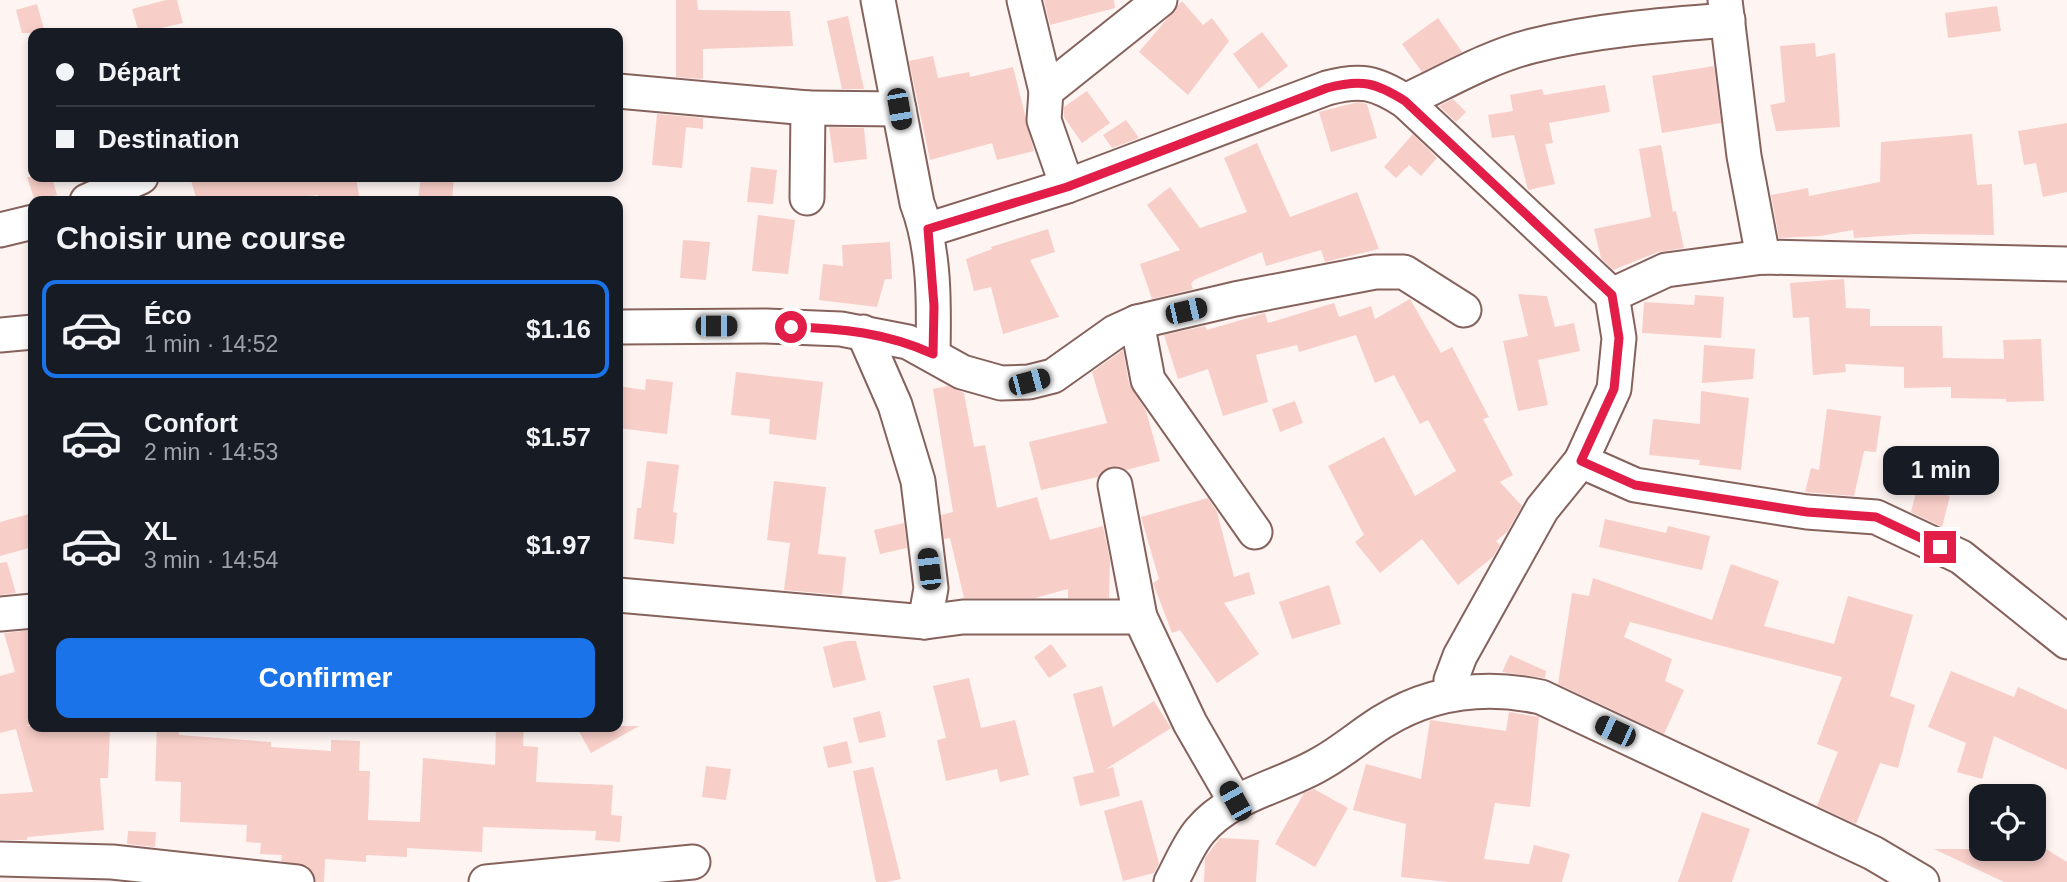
<!DOCTYPE html>
<html lang="fr">
<meta charset="utf-8">
<style>
:root{--surface:#171b24;--page:#20242c;--text:#f1f3f6;--muted:#9ea1a6;--line:#363941;--accent:#1a73e8}
body{margin:0;font-family:Arial,sans-serif;background:var(--page);color:var(--text);height:100vh;display:flex;flex-direction:column;font-size:26px;white-space:nowrap}
*{box-sizing:border-box;margin:0}
p{font-size:23px;color:var(--muted)}
.icon{flex:none;width:38px;height:38px;fill:none;stroke:currentColor;stroke-width:2;stroke-linecap:round;stroke-linejoin:round}
.map{position:relative;flex:1;overflow:hidden}
.details{position:absolute;left:28px;top:196px;width:595px;height:536px;display:flex;flex-direction:column;background:var(--surface);border-radius:14px;box-shadow:0 4px 10px #0003}
.details>*{flex:none}
.guide{position:absolute;left:28px;top:28px;width:595px;height:154px;border-radius:14px;box-shadow:0 4px 10px #0003;display:grid;align-content:center;height:154px;padding:0 28px;background:var(--surface)}
.buttons{position:absolute;left:1969px;top:784px;display:grid;gap:14px}
.buttons a{display:grid;place-items:center;width:77px;height:77px;border-radius:14px;background:var(--surface);box-shadow:0 4px 10px #0003;font-size:35px}
.end{position:absolute;width:32px;height:32px;margin:-16px;border:9px solid #e11d48;background:#fff;box-shadow:0 0 0 4px #fff}
.from{border-radius:50%}
.bubble{position:absolute;height:49px;border-radius:14px;background:var(--surface);box-shadow:0 4px 10px #0003;font-size:23px;font-weight:800;line-height:49px;text-align:center}
.car{position:absolute;width:21px;height:42px;margin:-21px -10px;border-radius:9px;box-shadow:0 0 5px 2px #0007;background:linear-gradient(#222 24%,#8ab4d8 0 40%,#222 0 76%,#8ab4d8 0 86%,#222 0)}
.guide b{display:flex;align-items:center;gap:24px;height:66px;font-size:26px}
.guide b+b{border-top:2px solid var(--line)}
.guide i{width:18px;height:18px;background:var(--text)}
ul{padding:0;list-style:none}
li{display:flex;align-items:center;gap:21px;height:98px;margin:0 14px 10px;padding:0 14px;border:4px solid transparent;border-radius:14px}
li div{flex:1}
li b{display:block;font-size:26px}
li em{font-style:normal;font-weight:800}
li.selected{border-color:var(--accent)}
li>.icon{width:63px;height:63px;stroke-width:1.5}
h2{padding:0 28px;font-size:32px;line-height:84px}
.primary-button{display:flex;gap:14px;margin-top:auto;padding:14px 28px}
.primary-button a{flex:1;height:80px;border-radius:14px;background:var(--accent);color:#fff;font-size:28px;font-weight:800;line-height:80px;text-align:center}
.map>svg:first-child{display:block}
.building{fill:#f8cec8}
.lines{fill:none;stroke-linecap:round;stroke-linejoin:round}
.street-casing{stroke:#86625c;stroke-width:37}
.street{stroke:#fff;stroke-width:33}
.route{stroke:#e11d48;stroke-width:9}
</style>
<div class="map">
<svg width="2067" height="882" viewBox="0 0 2067 882">
<rect width="100%" height="100%" fill="#fef5f3"/>
<g class="building">
<polygon points="166,0 177,0 183,23 139,33 132,9"/>
<polygon points="676,0 697,0 698,10 790,11 793,46 703,49 703,79 676,77"/>
<polygon points="1044,0 1114,0 1115,8 1050,25"/>
<polygon points="1182,1 1203,25 1212,18 1229,41 1188,95 1139,52"/>
<polygon points="37,4 45,33 22,33 16,10"/>
<polygon points="1997,6 2001,31 1948,38 1945,13"/>
<polygon points="848,16 864,89 842,89 827,21"/>
<polygon points="1438,18 1462,52 1422,72 1402,44"/>
<polygon points="1262,32 1288,66 1259,89 1233,54"/>
<polygon points="1815,43 1816,57 1835,53 1840,127 1776,131 1770,105 1785,102 1780,46"/>
<polygon points="933,56 938,78 969,72 970,77 1013,67 1034,151 997,160 992,143 930,160 909,61"/>
<polygon points="1714,66 1721,123 1662,133 1652,76"/>
<polygon points="1605,85 1610,112 1549,123 1553,143 1545,144 1555,184 1528,190 1514,135 1492,138 1488,115 1513,111 1510,95 1542,89 1544,95"/>
<polygon points="1087,91 1110,123 1082,143 1064,117 1064,107"/>
<polygon points="1453,99 1466,112 1456,122 1439,106"/>
<polygon points="1358,102 1367,104 1377,138 1331,152 1319,112"/>
<polygon points="657,114 703,118 703,129 686,127 682,168 652,165"/>
<polygon points="1126,120 1139,138 1112,148 1103,135"/>
<polygon points="2067,123 2067,192 2043,197 2036,163 2024,165 2018,131"/>
<polygon points="829,127 864,128 867,159 834,163"/>
<polygon points="1413,134 1437,158 1421,176 1409,165 1396,178 1384,167"/>
<polygon points="1972,134 1977,185 1992,184 1994,235 1914,234 1854,238 1853,230 1820,236 1779,238 1771,195 1808,188 1809,196 1880,182 1881,142"/>
<polygon points="1257,143 1290,217 1357,192 1379,249 1325,262 1321,250 1266,266 1262,252 1194,280 1191,284 1193,289 1152,299 1140,264 1180,250 1147,205 1170,187 1200,228 1247,212 1224,158"/>
<polygon points="1661,145 1673,212 1676,211 1684,248 1658,252 1613,270 1601,258 1594,229 1651,217 1639,149"/>
<polygon points="751,167 777,170 773,204 747,202"/>
<polygon points="27,177 52,177 57,195 35,201"/>
<polygon points="190,177 356,177 360,201 319,201 318,195 265,201 197,201"/>
<polygon points="421,177 454,177 452,201 418,199"/>
<polygon points="758,215 795,220 788,274 752,271"/>
<polygon points="1048,229 1055,252 1030,260 1059,317 1003,334 991,287 974,291 966,259 992,249 991,247"/>
<polygon points="683,240 710,242 706,280 680,278"/>
<polygon points="890,242 892,279 885,279 877,307 819,300 823,264 843,266 842,245"/>
<polygon points="1844,279 1846,308 1870,309 1870,326 1942,326 1943,358 2004,359 2003,340 2041,339 2044,401 2006,402 2006,399 1951,398 1951,387 1904,388 1904,367 1845,364 1846,372 1813,375 1809,317 1793,318 1790,283"/>
<polygon points="1518,294 1547,296 1555,327 1574,323 1580,351 1538,360 1548,405 1518,411 1503,341 1528,336"/>
<polygon points="1695,295 1724,297 1721,338 1642,333 1644,302 1694,305"/>
<polygon points="1410,299 1441,353 1452,347 1489,417 1483,419 1513,475 1500,482 1522,506 1507,532 1496,541 1500,545 1493,557 1458,585 1422,539 1380,573 1355,542 1364,535 1328,466 1384,437 1415,496 1456,471 1428,420 1420,424 1394,375 1375,383 1356,335 1299,352 1297,345 1256,355 1268,402 1223,416 1208,369 1178,379 1164,335 1205,326 1207,330 1265,313 1268,323 1334,303 1339,317 1371,306 1375,319"/>
<polygon points="1704,345 1755,349 1753,379 1702,383"/>
<polygon points="1123,350 1129,384 1146,411 1160,461 1126,470 1111,466 1098,477 1041,490 1029,442 1107,423 1092,372"/>
<polygon points="736,372 823,382 816,440 769,434 770,419 731,415"/>
<polygon points="646,379 673,382 667,434 618,428 618,386 645,390"/>
<polygon points="948,386 964,393 974,447 985,445 997,508 1037,497 1050,540 1103,526 1110,561 1109,598 1068,598 1068,589 1035,598 964,598 950,538 944,539 941,515 953,512 933,389"/>
<polygon points="1701,391 1749,398 1741,470 1699,465 1700,460 1649,455 1653,419 1700,424"/>
<polygon points="1295,401 1303,423 1280,432 1272,409"/>
<polygon points="1827,409 1881,416 1876,452 1864,451 1854,496 1805,492 1811,468 1819,470"/>
<polygon points="647,461 679,465 673,512 677,513 674,544 634,539 637,508 641,508"/>
<polygon points="774,481 826,487 818,554 846,557 842,595 784,590 790,543 767,540"/>
<polygon points="1917,488 1950,496 1942,527 1911,512"/>
<polygon points="1208,498 1217,512 1234,577 1249,572 1255,594 1224,603 1259,654 1217,683 1180,630 1172,633 1153,583 1159,579 1141,517"/>
<polygon points="33,513 33,547 0,556 0,522"/>
<polygon points="1605,519 1666,533 1668,526 1710,536 1702,570 1599,547"/>
<polygon points="904,523 907,548 880,554 874,530"/>
<polygon points="7,562 16,593 0,595 0,563"/>
<polygon points="1731,564 1779,581 1764,626 1834,644 1848,596 1913,615 1890,696 1915,705 1898,768 1880,763 1856,824 1817,806 1838,752 1817,744 1842,677 1630,622 1624,637 1672,659 1665,681 1684,690 1664,734 1558,684 1572,593 1589,596 1593,578 1712,620"/>
<polygon points="1329,585 1341,624 1292,639 1279,602"/>
<polygon points="33,630 33,724 25,726 110,726 108,778 100,778 104,830 27,837 27,840 0,840 0,794 33,792 16,729 0,733 0,676 15,672 4,633"/>
<polygon points="846,641 856,641 866,680 833,688 823,647"/>
<polygon points="1051,644 1067,666 1049,678 1034,657"/>
<polygon points="1510,655 1546,671 1545,678 1502,672"/>
<polygon points="1951,671 2014,697 2018,687 2067,710 2067,770 1994,736 1982,779 1957,772 1966,743 1928,727"/>
<polygon points="969,678 981,728 1015,720 1029,775 1000,782 997,769 946,781 937,740 946,738 933,686"/>
<polygon points="1102,686 1113,727 1154,701 1171,728 1106,769 1113,767 1120,796 1080,806 1073,777 1094,772 1073,694"/>
<polygon points="880,711 886,737 859,743 853,718"/>
<polygon points="1509,712 1539,717 1530,807 1495,803 1484,859 1529,864 1534,845 1570,854 1562,882 1448,882 1401,877 1406,824 1353,810 1366,764 1421,779 1430,720 1506,731"/>
<polygon points="157,726 178,726 179,735 271,742 271,747 331,751 331,740 360,741 359,771 370,771 368,820 420,822 423,758 495,765 496,726 524,726 523,746 538,747 536,782 613,785 611,815 622,816 620,842 595,840 596,831 483,827 482,852 407,848 407,857 366,855 366,862 325,859 324,882 316,882 308,866 281,861 282,855 260,854 261,843 246,842 247,825 180,822 181,782 155,781"/>
<polygon points="576,726 639,726 591,753"/>
<polygon points="847,741 852,763 828,768 823,747"/>
<polygon points="706,766 731,769 726,800 702,797"/>
<polygon points="873,767 901,879 887,882 876,882 853,771"/>
<polygon points="1314,789 1348,808 1315,867 1275,844 1304,793"/>
<polygon points="1142,800 1159,863 1154,873 1123,881 1104,811"/>
<polygon points="1702,812 1750,829 1732,882 1678,882"/>
<polygon points="128,831 156,832 155,847 127,844"/>
<polygon points="1220,838 1259,840 1256,882 1204,882 1205,858"/>
<polygon points="1934,849 2046,849 2067,862 2067,882 2004,882"/>
</g>
<g class="lines">
<defs>
<g id="street">
<path d="M878 0 917 203C935 250 934 304 933 354"/>
<polyline points="1024,0 1046,91 1044,120 1067,186"/>
<polyline points="1725,0 1744,156 1763,257"/>
<polyline points="618,91 808,108 807,198"/>
<polyline points="1046,91 1160,0"/>
<path d="M1405 101C1446 82 1488 57 1532 46 1596 30 1662 25 1728 20"/>
<polyline points="808,108 899,109"/>
<polyline points="87,201 141,177"/>
<polyline points="0,230 33,222"/>
<path d="M927 230 1067 186 1327 88C1361 79 1375 82 1405 101L1612 295 1619 338 1614 389 1581 461"/>
<polyline points="1612,295 1666,270 1763,257 2067,264"/>
<polyline points="1137,322 1148,380 1255,532"/>
<polyline points="618,327 766,326 841,329 908,342 962,372 1001,383 1029,382 1053,376 1115,332 1137,322 1235,299 1375,272 1404,272 1464,310"/>
<polyline points="863,332 895,405 918,481 931,588 925,622"/>
<polyline points="0,335 33,332"/>
<polyline points="1115,485 1140,617"/>
<polyline points="618,595 925,622 963,617 1140,617 1190,723 1235,801"/>
<polyline points="0,614 33,611"/>
<polyline points="1455,692 1451,680 1460,656 1542,509 1581,461 1635,485 1807,512 1876,517 1961,557 2067,642"/>
<polyline points="0,859 112,862 297,882"/>
<polyline points="486,882 693,862"/>
<path d="M1171 882C1180 866 1188 845 1200 831 1231 794 1281 787 1320 764 1342 752 1361 735 1382 722 1432 691 1485 685 1541 697L1873 853 1922 882"/>
</g>
</defs>
<use href="#street" class="street-casing"/>
<use href="#street" class="street"/>
</g>
<g class="lines">
<path class="route" d="M791 327C840 328 888 333 933 354L934 306 928 229 1067 187 1327 88C1361 79 1375 82 1405 101L1612 295 1619 338 1614 389 1581 461 1635 485 1807 512 1876 517 1940 547"/>
</g>
</svg>
<div class="buttons">
<a><svg class="icon" aria-label="locate" viewBox="0 0 24 24"><circle cx="12" cy="12" r="6"/><path d="M12 2v4M12 18v4M2 12h4M18 12h4"/></svg></a>
</div>
<i class="end from" style="left:791px;top:327px"></i>
<i class="end" style="left:1940px;top:547px"></i>
<div class="bubble" style="left:1883px;top:446px;width:116px">1 min</div>
<i class="car" style="left:899px;top:109px;rotate:170deg"></i>
<i class="car" style="left:1186px;top:311px;rotate:77deg"></i>
<i class="car" style="left:716px;top:326px;rotate:90deg"></i>
<i class="car" style="left:1029px;top:382px;rotate:75deg"></i>
<i class="car" style="left:929px;top:569px;rotate:353deg"></i>
<i class="car" style="left:1615px;top:731px;rotate:295deg"></i>
<i class="car" style="left:1235px;top:801px;rotate:331deg"></i>
<div class="guide">
<b><i class="from"></i>Départ</b>
<b><i></i>Destination</b>
</div>
<section class="details">
<h2>Choisir une course</h2>
<ul>
<li class="selected"><svg class="icon" aria-label="car" viewBox="0 0 24 24"><path d="M5 17H2v-5l4-1 3-4h7l3 4 3 1v5h-3M9 17h6M6 11h13"/><circle cx="7" cy="17" r="2"/><circle cx="17" cy="17" r="2"/></svg><div><b>Éco</b><p>1 min · 14:52</p></div><em>$1.16</em></li>
<li><svg class="icon" aria-label="car" viewBox="0 0 24 24"><path d="M5 17H2v-5l4-1 3-4h7l3 4 3 1v5h-3M9 17h6M6 11h13"/><circle cx="7" cy="17" r="2"/><circle cx="17" cy="17" r="2"/></svg><div><b>Confort</b><p>2 min · 14:53</p></div><em>$1.57</em></li>
<li><svg class="icon" aria-label="car" viewBox="0 0 24 24"><path d="M5 17H2v-5l4-1 3-4h7l3 4 3 1v5h-3M9 17h6M6 11h13"/><circle cx="7" cy="17" r="2"/><circle cx="17" cy="17" r="2"/></svg><div><b>XL</b><p>3 min · 14:54</p></div><em>$1.97</em></li>
</ul>
<div class="primary-button"><a>Confirmer</a></div>
</section>
</div>
